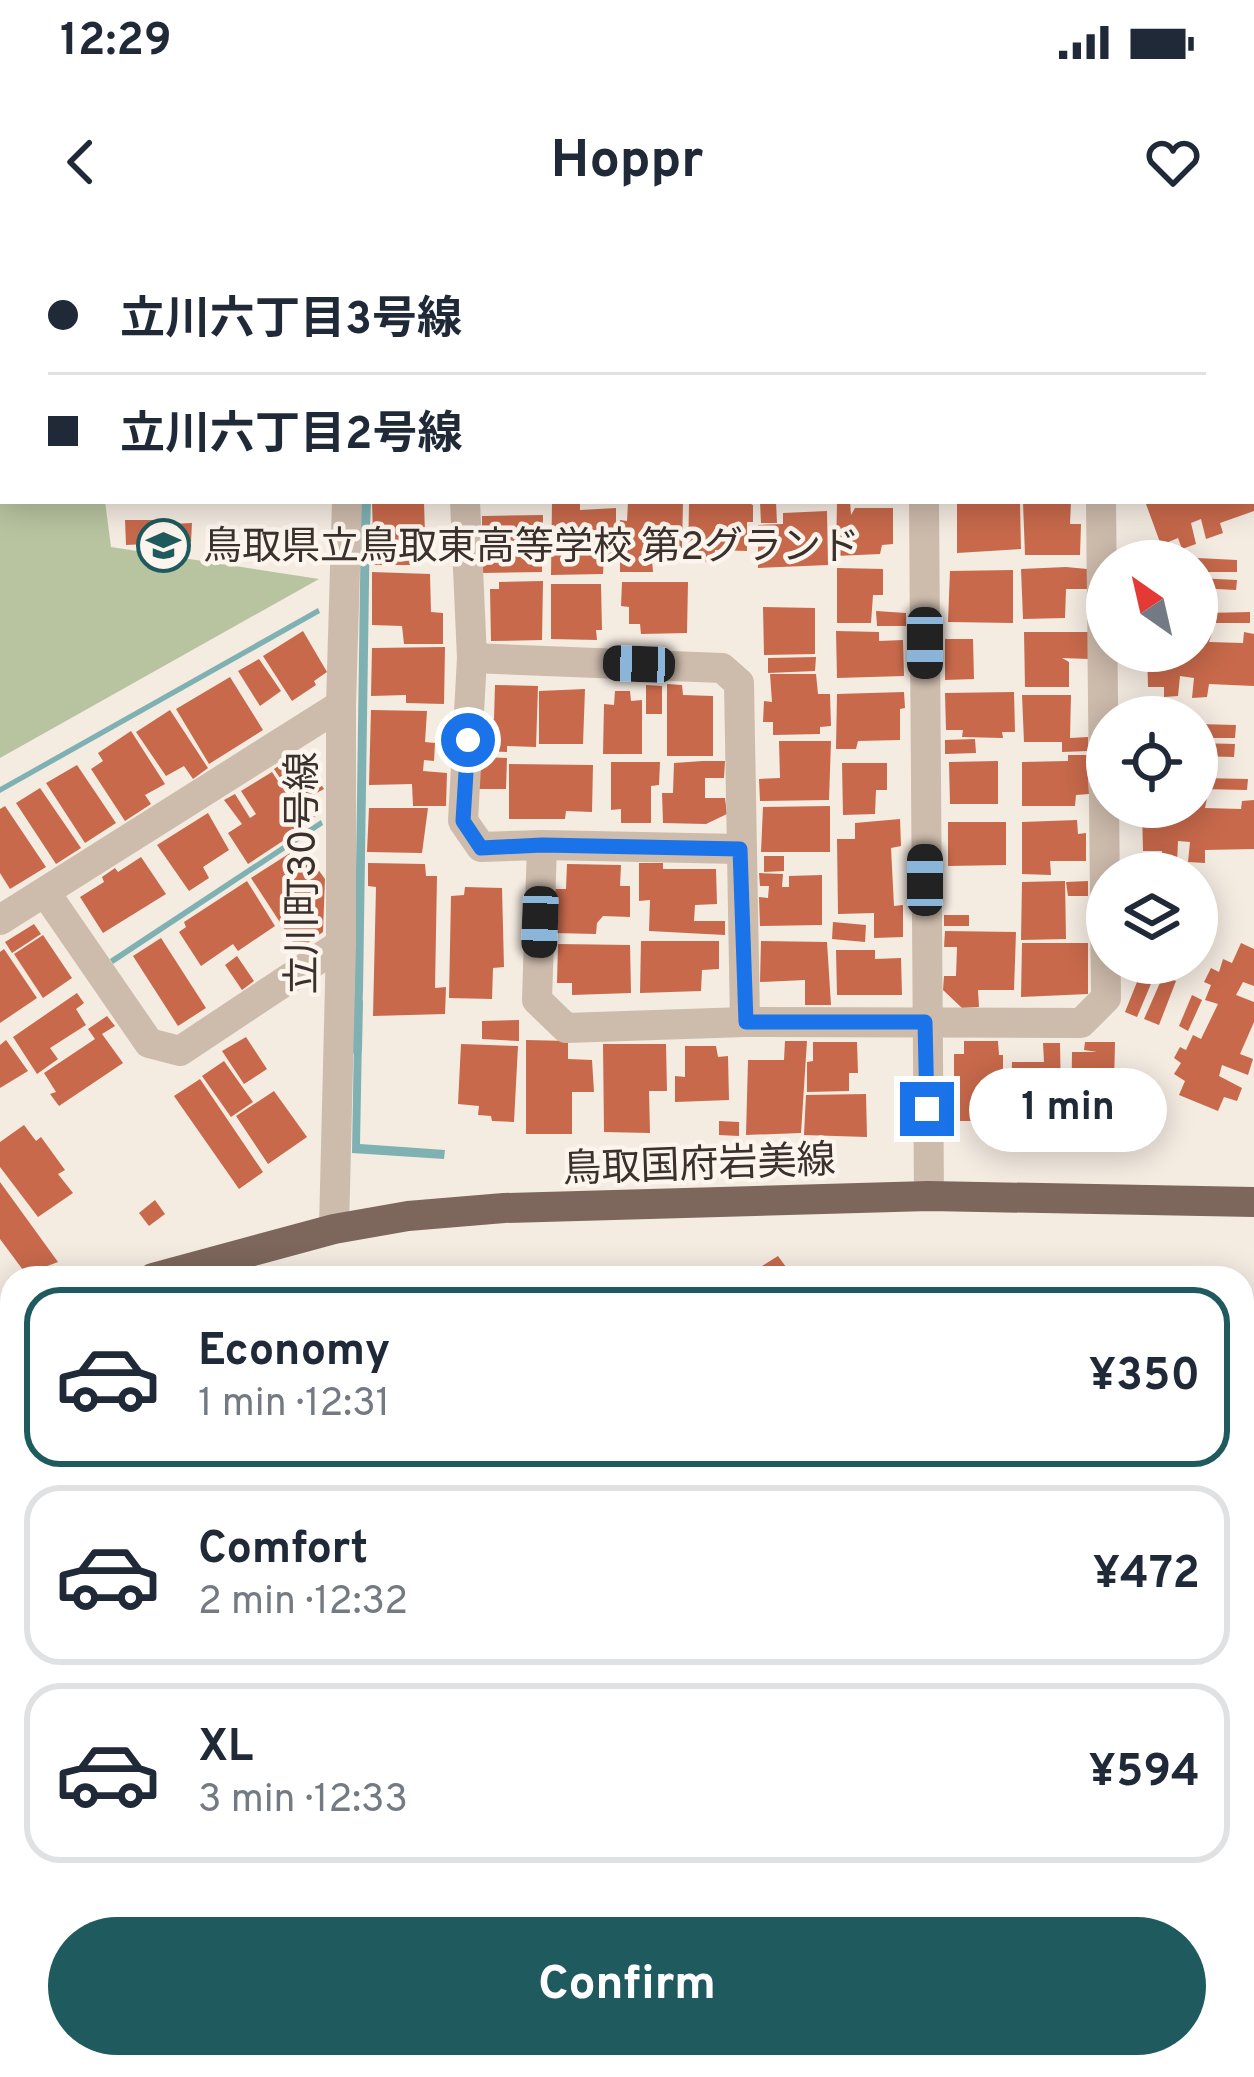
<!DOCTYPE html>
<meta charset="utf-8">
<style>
:root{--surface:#fff;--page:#f6f6f7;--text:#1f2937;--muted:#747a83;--line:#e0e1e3;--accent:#1f5a5e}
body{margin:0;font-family:Overpass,"Noto Sans JP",sans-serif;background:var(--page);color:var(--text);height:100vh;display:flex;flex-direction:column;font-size:45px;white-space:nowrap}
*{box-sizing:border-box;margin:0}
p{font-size:39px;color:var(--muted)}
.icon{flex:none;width:66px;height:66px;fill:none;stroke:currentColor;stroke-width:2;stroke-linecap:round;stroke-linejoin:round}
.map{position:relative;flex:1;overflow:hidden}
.details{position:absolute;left:0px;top:1026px;width:1254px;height:813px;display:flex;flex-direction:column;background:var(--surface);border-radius:36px 36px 0 0;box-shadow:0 6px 30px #0003}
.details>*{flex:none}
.hud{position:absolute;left:0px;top:0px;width:1254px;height:264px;box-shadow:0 6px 30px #0003;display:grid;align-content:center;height:264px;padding:0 48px;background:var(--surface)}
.needle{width:78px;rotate:326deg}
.buttons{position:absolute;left:1086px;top:300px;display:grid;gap:24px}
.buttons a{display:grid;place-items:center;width:132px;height:132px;border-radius:50%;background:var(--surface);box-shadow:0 6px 30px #0003;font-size:60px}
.end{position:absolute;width:54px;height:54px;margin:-27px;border:15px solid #1a73e8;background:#fff;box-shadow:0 0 0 6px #fff}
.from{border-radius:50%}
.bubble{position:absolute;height:84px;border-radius:42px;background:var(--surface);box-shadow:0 6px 30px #0003;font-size:39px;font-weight:700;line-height:84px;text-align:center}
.car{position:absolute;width:36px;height:72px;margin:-36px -18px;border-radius:15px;box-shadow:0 0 9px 3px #0007;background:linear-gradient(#222 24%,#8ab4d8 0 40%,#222 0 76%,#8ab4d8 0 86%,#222 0)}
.hud b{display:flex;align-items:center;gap:42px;height:114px;font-size:45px}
.hud b+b{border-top:3px solid var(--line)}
.hud i{width:30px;height:30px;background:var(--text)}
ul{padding:21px 0 0;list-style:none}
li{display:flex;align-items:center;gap:36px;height:180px;margin:0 24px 18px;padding:0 24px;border:6px solid var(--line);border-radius:36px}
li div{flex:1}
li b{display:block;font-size:45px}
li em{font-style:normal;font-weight:700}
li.selected{border-color:var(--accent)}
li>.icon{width:108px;height:108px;stroke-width:1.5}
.cta{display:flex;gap:24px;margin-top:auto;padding:24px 48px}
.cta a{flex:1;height:138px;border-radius:72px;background:var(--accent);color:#fff;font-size:48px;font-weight:700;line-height:138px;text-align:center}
.status{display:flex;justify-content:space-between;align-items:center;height:84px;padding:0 60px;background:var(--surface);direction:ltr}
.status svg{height:33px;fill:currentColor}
header{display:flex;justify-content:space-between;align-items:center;height:156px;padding:0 48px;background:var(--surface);font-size:54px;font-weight:700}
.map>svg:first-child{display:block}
.green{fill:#b8c4a0}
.water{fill:#7fb0b2}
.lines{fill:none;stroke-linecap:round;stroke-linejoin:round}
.stream{stroke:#7fb0b2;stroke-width:10}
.building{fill:#c8694b}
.street{stroke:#cdbbac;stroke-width:30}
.primary{stroke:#7d675c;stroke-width:30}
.route{stroke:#1a73e8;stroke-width:15}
.labels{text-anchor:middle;stroke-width:9;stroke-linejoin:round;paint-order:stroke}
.poi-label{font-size:39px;fill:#3b302b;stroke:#fbf5ee;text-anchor:start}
.street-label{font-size:39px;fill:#3b302b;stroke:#fbf5ee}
</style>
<div class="status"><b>12:29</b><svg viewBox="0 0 49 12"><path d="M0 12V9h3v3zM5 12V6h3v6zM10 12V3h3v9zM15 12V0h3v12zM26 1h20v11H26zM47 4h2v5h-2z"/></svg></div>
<header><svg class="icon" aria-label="back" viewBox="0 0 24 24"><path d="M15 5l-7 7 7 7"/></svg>Hoppr<svg class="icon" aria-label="heart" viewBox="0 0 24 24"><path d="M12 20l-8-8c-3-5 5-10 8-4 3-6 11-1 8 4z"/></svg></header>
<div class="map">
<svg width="1254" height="1837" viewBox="0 0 1254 1837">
<rect width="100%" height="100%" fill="#f4ebe1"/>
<polygon class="green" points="0,0 109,0 3,3 3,261 105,261 111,307 319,339 0,518"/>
<g class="water">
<polygon points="370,274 363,751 362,772 354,772 361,275"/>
<polygon points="318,368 320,373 0,553 0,547"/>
<polygon points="321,580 323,585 113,724 110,719"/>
<polygon points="362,796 360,904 445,910 444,919 352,913 354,798"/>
</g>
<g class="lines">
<g class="stream">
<polyline points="365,288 366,261"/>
<polyline points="357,810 358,762"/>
<polyline points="1227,1837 1254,1820"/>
</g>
</g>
<g class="building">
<polygon points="424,261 425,295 412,294 412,325 374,325 372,262"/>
<polygon points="837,261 850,261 851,275 855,268 893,268 893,304 882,305 880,314 836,316"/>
<polygon points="957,261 1020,264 1021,309 957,313"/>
<polygon points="1155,261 1254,261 1254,271 1220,283 1223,293 1206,299 1201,279 1191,283 1196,304 1182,309 1178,298 1161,305 1146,264"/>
<polygon points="552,262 580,263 580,270 616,268 616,317 604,316 603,334 551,335"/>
<polygon points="628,262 683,262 682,308 651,309 653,332 620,332 620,280 627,281"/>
<polygon points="747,262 753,265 753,282 747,282 747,311 715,310 714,322 688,320 689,263"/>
<polygon points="760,262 776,262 777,283 761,283"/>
<polygon points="1023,262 1071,262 1070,284 1081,284 1080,315 1025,315"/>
<polygon points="827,271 828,325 758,328 758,285 783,284 783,273"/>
<polygon points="543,275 542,332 482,333 482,276"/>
<polygon points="125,280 168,280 168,303 126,305"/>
<polygon points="192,283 191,302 170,304 171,284"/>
<polygon points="1197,318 1237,320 1237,332 1197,332"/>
<polygon points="1066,327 1087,329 1087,349 1066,349 1065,378 1023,379 1021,329"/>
<polygon points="837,328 883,329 883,355 873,355 871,383 837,383"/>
<polygon points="1013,330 1013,383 948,382 950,331"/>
<polygon points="372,332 430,334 431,372 443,373 443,404 404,404 402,386 372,385"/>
<polygon points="1197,338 1237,340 1236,350 1197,348"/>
<polygon points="543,341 542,400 491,401 490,349 499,349 499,342"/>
<polygon points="622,342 688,342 687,393 641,394 640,384 629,384 629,367 621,366"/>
<polygon points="551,344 601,344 602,390 596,390 597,400 551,399"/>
<polygon points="763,367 815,368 815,414 764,415"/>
<polygon points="876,371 906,373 906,386 877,386"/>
<polygon points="1250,372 1250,383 1206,383 1206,373"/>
<polygon points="303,391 327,432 314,441 316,445 292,461 263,416"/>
<polygon points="836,391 879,392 879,401 903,400 904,436 837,438"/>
<polygon points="1024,392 1088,392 1089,419 1062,418 1069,422 1069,447 1025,447"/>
<polygon points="1244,392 1254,394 1254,446 1209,444 1207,457 1192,458 1194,438 1180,436 1178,456 1164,457 1164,447 1148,447 1147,411 1197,411 1197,393 1212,393 1209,402 1243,403"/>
<polygon points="945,399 973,399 974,439 945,440"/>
<polygon points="445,407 444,464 406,463 406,455 371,456 372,408"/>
<polygon points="816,417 815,431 768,433 768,418"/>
<polygon points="259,419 281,451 260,466 238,431"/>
<polygon points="770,434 816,434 818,454 830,454 831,486 820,487 820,494 773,495 773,482 763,482 764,461 772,462"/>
<polygon points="230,437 263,490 209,524 176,469"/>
<polygon points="667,444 682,445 683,455 713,456 713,516 667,516"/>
<polygon points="495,445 538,446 536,507 507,506 507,512 484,511 484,478 494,479"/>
<polygon points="646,445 662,446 662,474 646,474"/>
<polygon points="585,449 583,504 539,504 539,451"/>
<polygon points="615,451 630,451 631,461 642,460 642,514 603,514 604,464 614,465"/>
<polygon points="904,452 905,468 900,469 900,500 858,501 856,509 836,509 837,454"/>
<polygon points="1014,452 1015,492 1002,492 1003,498 962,497 963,490 946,490 945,453"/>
<polygon points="1022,455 1071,455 1070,498 1088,497 1088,511 1062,512 1062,502 1024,502"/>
<polygon points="170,470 208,528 193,539 184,526 166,536 136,492"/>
<polygon points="371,470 427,471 425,502 435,503 434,521 424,520 423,531 447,533 446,566 413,566 412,544 369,545"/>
<polygon points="1197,484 1236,485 1235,498 1197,498"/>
<polygon points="131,491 165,544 145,555 151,564 125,581 91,529 103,521 98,513"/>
<polygon points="975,499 976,513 945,514 945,500"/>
<polygon points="779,501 831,501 829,560 760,561 759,539 780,538"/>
<polygon points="1197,503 1235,504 1234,517 1197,516"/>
<polygon points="300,511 324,549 311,556 322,572 309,581 274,529"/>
<polygon points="1068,515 1087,515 1089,554 1076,555 1075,566 1022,566 1022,522 1068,521"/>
<polygon points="479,517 507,518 506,549 479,549"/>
<polygon points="703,521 725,521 724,538 705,538 705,558 725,558 727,574 706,584 663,583 662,553 673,553 674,523"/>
<polygon points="998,521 998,564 950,564 949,522"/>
<polygon points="611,522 660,522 659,545 651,546 651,583 621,583 621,569 611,570"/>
<polygon points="842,523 887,523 887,550 876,550 875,574 843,575"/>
<polygon points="509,524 593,525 592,572 566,571 565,579 509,579"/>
<polygon points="77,525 116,583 85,603 46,543"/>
<polygon points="272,532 307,585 248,624 228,593 242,584 224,560 235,554 250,578 256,574 241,551"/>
<polygon points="1202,538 1248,539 1247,550 1201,549"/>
<polygon points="40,548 81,608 56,624 16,563"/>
<polygon points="1197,558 1207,558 1205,568 1241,569 1242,561 1254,560 1254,609 1205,610 1205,623 1188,622 1190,602 1178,601 1177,623 1163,623 1162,611 1143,611 1142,569 1197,567"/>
<polygon points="5,566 46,627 10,649 0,633 0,569"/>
<polygon points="830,566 830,612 761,612 763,567"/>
<polygon points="369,568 428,568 422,613 367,612"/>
<polygon points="208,573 229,610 203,627 209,638 189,651 157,605"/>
<polygon points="900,579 901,606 891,608 894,666 903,665 903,697 874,698 874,673 838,674 837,599 855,599 855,583"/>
<polygon points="1077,580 1078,594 1086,593 1086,621 1050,621 1051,635 1022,634 1022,582"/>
<polygon points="948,582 1006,582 1006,625 948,626"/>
<polygon points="301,606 325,639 323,692 298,710 251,638"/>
<polygon points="764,616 784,616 784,631 764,632"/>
<polygon points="141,617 166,654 103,693 80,657 104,642 102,637 115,628 118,632"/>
<polygon points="368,623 425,624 426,636 437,636 435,748 446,747 445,774 373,776 376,647 368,646"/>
<polygon points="639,623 663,623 663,629 716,629 717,664 695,665 694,681 725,681 725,695 649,691 650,660 639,661"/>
<polygon points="567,624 621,625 620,646 630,646 630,677 603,676 597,683 596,694 554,693 554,649 566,649"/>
<polygon points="759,633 783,634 782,647 789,647 789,636 822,635 822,685 760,686 759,657 768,658 769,646 760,646"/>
<polygon points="247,641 275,686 238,711 233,704 201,726 179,692 186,687 184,682"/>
<polygon points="1065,641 1066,699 1021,700 1022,642"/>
<polygon points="1088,641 1088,656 1068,656 1066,642"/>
<polygon points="465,647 502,648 504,727 493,728 492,759 449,758 451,656 464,655"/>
<rect x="944" y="675" width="25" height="11"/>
<polygon points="833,682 866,685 865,702 832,699"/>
<polygon points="34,684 41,694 12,713 5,702"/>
<polygon points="945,691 1016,692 1014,750 978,750 979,767 962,768 943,750 944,736 956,736 957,707 944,707"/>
<polygon points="43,695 72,738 43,758 14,714"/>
<polygon points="161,698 206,768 178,786 133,716"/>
<polygon points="641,701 719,701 719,729 702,730 701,751 640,753"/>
<polygon points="761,701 827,702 831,765 805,765 805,740 760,742"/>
<polygon points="1022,703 1088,703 1088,754 1021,757"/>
<polygon points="1241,703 1254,709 1254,746 1243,742 1236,755 1254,762 1254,782 1240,814 1253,819 1248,835 1222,825 1219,836 1242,848 1237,861 1224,857 1218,871 1179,855 1185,841 1174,834 1181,823 1174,818 1180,807 1186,810 1193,795 1201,799 1218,764 1205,760 1211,745 1204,742 1211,728 1219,732 1223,719 1232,723"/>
<polygon points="558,704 630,705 631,753 572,755 572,743 557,743"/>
<polygon points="4,709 37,758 0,783 0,712"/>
<polygon points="836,710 875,710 875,719 901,718 902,755 837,755"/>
<polygon points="237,716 254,741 242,750 225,725"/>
<polygon points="1143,727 1156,732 1137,777 1125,772"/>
<polygon points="1163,736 1176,741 1159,785 1144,779"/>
<polygon points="77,753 84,763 76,769 86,785 50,808 58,819 37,834 13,797"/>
<polygon points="1192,755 1202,760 1188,791 1179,786"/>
<polygon points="107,776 115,786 102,794 123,823 59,866 50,854 56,852 44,833 95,799 88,789"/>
<polygon points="519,780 519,801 482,799 482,781"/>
<polygon points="246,797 267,829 244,844 222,811"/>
<polygon points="6,800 28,831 0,848 0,805"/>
<polygon points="526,800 568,801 568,819 592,820 594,852 572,852 572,894 526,894"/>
<polygon points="785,801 807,801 801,893 746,895 748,820 784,820"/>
<polygon points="964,801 998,801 999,815 1003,815 1003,893 982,894 981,881 949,881 947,854 954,854 954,814 964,814"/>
<polygon points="813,802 857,802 858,833 849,833 849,851 807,852 807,822 813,821"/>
<polygon points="1085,802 1115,802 1113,890 1071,890 1072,812 1097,812 1084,810"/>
<polygon points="1043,803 1060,803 1061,861 1011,861 1012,822 1044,822"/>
<polygon points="461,804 518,806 514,882 492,881 491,876 478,875 479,866 458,864"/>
<polygon points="603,804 666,804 667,851 649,851 650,893 604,892"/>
<polygon points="685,806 716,806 718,817 728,816 729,860 675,862 675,836 685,837"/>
<polygon points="224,821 253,862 231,877 202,836"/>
<polygon points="200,839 263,932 239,949 174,856"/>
<polygon points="274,851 307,897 268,924 236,876"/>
<polygon points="866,854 867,897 804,895 806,855"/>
<polygon points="719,881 739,882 739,896 719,895"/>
<polygon points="24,885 36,901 41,897 65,930 58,934 73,953 38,977 0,927 0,902"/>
<polygon points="0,942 58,1022 26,1034 0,999"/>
<polygon points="155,960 165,974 149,986 139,973"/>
<polygon points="778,1016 794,1038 743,1038"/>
<polygon points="502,1026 509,1038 428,1038 426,1031"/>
<polygon points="1242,1133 1254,1151 1254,1198 1242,1207"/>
<polygon points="0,1271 12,1288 12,1321 0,1330"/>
<polygon points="12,1378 12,1437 0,1445 0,1385"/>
<polygon points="12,1456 12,1528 0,1536 0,1463"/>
<polygon points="1254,1615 1254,1680 1242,1688 1242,1624"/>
<polygon points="1254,1697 1254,1715 1242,1723 1249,1734 1242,1738 1242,1706"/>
<polygon points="1254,1737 1254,1775 1242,1755 1242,1744"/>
<polygon points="0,1744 11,1788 0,1790"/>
<polygon points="124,1827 128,1837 88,1837 85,1829"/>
<polygon points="218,1827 247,1827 254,1837 225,1837"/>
<polygon points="271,1827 327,1827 334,1837 277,1837"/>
<polygon points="478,1827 537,1827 526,1837 485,1837"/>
<polygon points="561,1827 588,1827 594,1837 567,1837"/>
<polygon points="600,1827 655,1827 641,1837 607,1837"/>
<polygon points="1018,1827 1131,1827 1137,1837 1003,1837"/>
</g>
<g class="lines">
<g class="street">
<polyline points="643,0 643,3"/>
<polyline points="921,0 921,3"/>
<polyline points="1100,0 1100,3"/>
<polyline points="349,3 349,0"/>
<polyline points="465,3 465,0"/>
<polyline points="465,261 472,418 463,581 481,607 542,605 537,760 566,788 745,782 1081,783 1106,758 1101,261"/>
<polyline points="924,261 929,956"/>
<polyline points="472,418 722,428 739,443 745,782"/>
<polyline points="341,465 347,261"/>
<polyline points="542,605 740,609"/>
<polyline points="45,652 149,803 180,811 341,704"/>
<polyline points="0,680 341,465 341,704 334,989"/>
<polyline points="0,1208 12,1224"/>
<polyline points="0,1373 12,1366"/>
<polyline points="0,1567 12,1611"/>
<polyline points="1242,1807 1254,1800"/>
<polyline points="0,1808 12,1808"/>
<polyline points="63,1827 66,1837"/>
<polyline points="436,1827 445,1837"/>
<polyline points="178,1837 192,1827"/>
<polyline points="1198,1837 1213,1827"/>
</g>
<g class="primary">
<polyline points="153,1038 334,989 408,976 504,968 929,956 1254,962"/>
<polyline points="0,1093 12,1088"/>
</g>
</g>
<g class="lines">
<polyline class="route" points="468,500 463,581 481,608 542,605 740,609 746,782 925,782 927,869"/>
</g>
<defs>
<symbol id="school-ring" viewBox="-11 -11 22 22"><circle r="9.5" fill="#fbf5ee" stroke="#1f5a5e" stroke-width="1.5"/><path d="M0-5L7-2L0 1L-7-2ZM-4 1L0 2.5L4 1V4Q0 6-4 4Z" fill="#1f5a5e"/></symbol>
</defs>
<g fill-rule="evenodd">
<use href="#school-ring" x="134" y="276" width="59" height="59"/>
</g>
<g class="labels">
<g class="poi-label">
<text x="203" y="319">鳥取県立鳥取東高等学校 第2グランド</text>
</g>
<g class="street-label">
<text transform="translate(301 633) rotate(-90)" y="14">立川町30号線</text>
<text transform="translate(699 923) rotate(-2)" y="14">鳥取国府岩美線</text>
</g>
</g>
</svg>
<div class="buttons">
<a><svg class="needle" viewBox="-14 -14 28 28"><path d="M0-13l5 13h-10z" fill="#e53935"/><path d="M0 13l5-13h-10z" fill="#747a83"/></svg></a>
<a><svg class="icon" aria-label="locate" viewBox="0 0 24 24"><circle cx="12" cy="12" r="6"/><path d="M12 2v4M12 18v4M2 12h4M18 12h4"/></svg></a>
<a><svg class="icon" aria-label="layers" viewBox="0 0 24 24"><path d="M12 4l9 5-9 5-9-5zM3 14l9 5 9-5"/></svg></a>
</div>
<i class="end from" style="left:468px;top:500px"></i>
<i class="end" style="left:927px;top:869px"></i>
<div class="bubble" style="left:969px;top:828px;width:198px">1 min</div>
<i class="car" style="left:925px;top:403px;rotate:180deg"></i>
<i class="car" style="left:639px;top:424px;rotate:272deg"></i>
<i class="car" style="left:925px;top:640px;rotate:0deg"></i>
<i class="car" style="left:540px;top:682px;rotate:182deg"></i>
<div class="hud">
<b><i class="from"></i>立川六丁目3号線</b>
<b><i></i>立川六丁目2号線</b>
</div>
<section class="details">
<ul>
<li class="selected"><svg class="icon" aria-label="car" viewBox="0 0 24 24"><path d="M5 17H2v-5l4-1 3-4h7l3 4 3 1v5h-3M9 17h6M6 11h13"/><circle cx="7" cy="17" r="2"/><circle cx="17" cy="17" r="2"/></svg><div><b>Economy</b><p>1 min · 12:31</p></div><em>¥350</em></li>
<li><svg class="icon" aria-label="car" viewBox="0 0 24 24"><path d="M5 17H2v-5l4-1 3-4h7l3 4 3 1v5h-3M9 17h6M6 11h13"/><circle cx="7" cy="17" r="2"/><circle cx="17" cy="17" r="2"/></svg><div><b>Comfort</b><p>2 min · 12:32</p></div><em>¥472</em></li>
<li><svg class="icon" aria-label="car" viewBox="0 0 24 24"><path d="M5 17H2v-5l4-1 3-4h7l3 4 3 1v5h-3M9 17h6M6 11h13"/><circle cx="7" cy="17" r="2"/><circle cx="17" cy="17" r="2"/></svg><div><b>XL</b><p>3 min · 12:33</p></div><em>¥594</em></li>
</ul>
<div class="cta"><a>Confirm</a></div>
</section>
</div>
